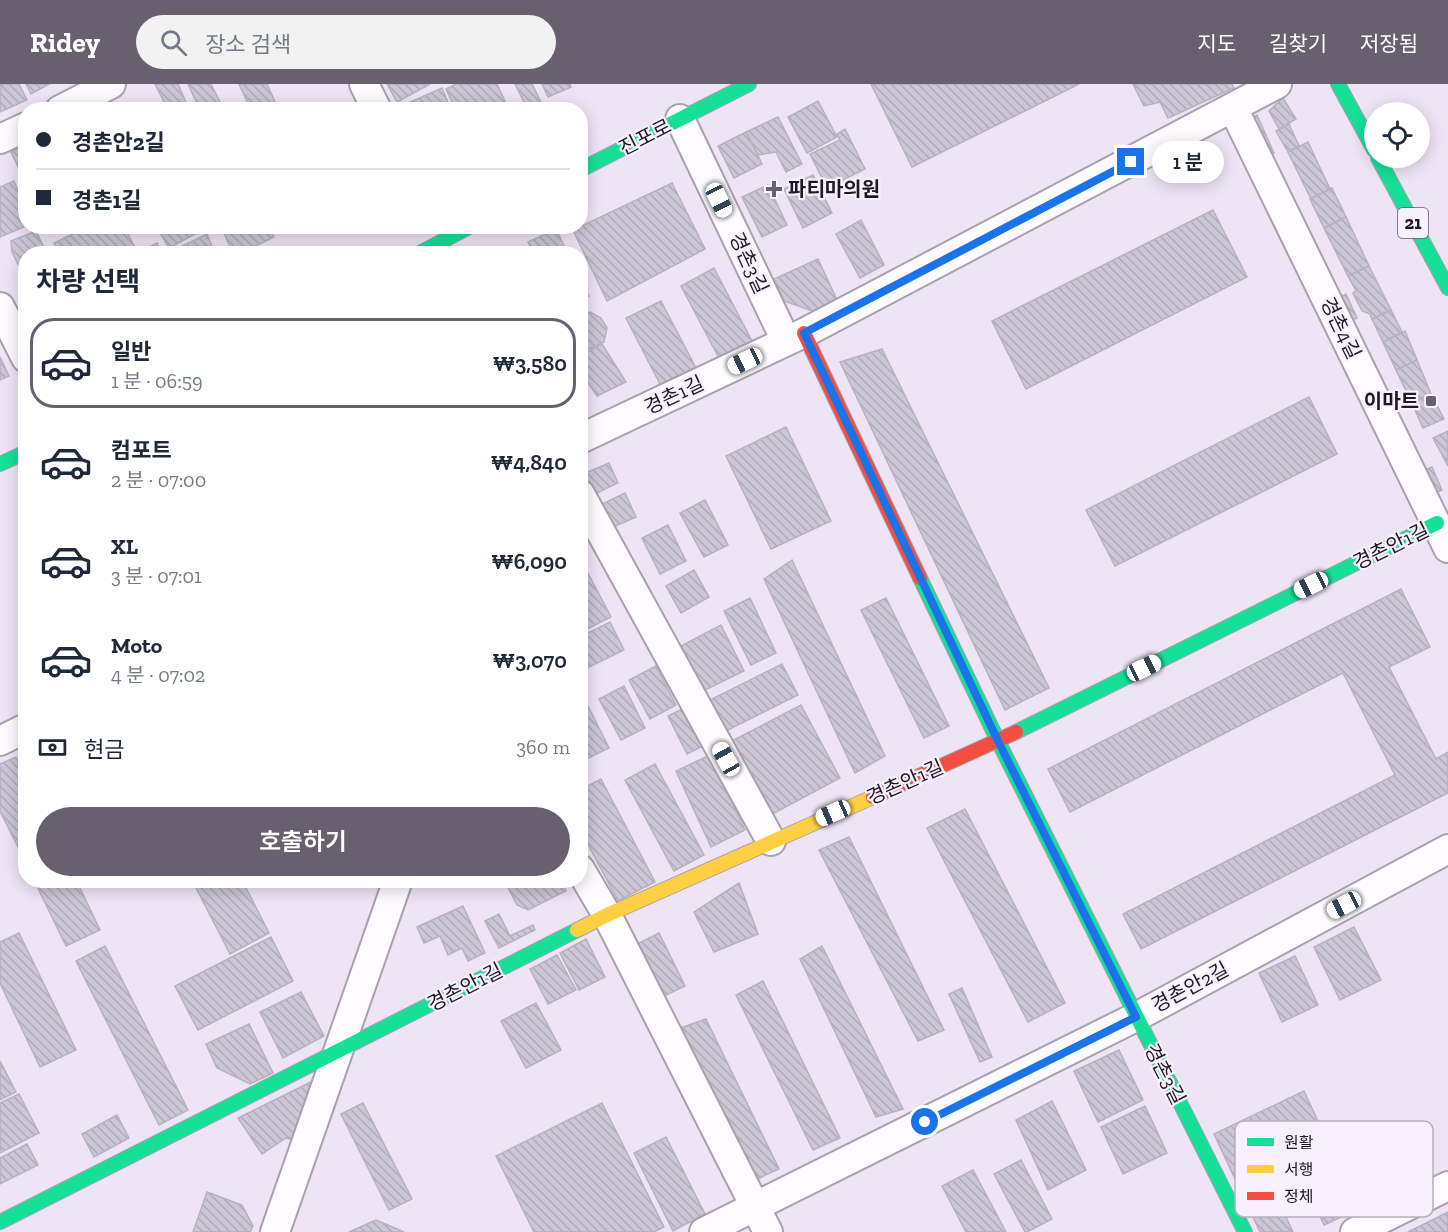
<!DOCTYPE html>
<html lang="ko">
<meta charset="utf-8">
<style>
:root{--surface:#fff;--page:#f2f2f3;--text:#1f2937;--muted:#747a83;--line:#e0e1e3;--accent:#68606e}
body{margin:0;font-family:"Zilla Slab","Noto Sans KR",serif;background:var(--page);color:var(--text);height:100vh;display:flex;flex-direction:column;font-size:22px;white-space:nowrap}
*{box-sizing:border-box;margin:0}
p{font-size:20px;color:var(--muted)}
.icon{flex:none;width:33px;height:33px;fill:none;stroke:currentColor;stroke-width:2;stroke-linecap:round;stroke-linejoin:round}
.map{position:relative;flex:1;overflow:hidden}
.side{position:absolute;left:18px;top:162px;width:570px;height:642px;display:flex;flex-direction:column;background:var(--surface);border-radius:24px;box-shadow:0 3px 15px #0003}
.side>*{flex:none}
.hud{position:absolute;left:18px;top:18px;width:570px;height:132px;border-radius:24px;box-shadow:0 3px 15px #0003;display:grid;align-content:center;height:132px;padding:0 18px;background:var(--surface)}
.controls{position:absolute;left:1364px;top:18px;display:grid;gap:12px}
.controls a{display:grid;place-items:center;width:66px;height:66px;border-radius:50%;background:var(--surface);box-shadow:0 3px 15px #0003;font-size:30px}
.end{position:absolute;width:27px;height:27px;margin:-14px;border:8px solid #1a73e8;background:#fff;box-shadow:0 0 0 3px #fff}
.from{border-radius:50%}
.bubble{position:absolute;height:42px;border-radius:21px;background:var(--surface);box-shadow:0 3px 15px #0003;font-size:20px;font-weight:600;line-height:42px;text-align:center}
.car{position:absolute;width:18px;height:36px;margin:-18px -9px;border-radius:8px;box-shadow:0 0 4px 2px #0007;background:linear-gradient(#fff 24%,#345 0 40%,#fff 0 76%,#345 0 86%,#fff 0)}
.hud b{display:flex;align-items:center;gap:21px;height:57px;font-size:22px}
.hud b+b{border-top:2px solid var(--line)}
.hud i{width:15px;height:15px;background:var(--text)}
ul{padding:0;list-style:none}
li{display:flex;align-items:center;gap:18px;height:90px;margin:0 12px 9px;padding:0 6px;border:3px solid transparent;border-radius:24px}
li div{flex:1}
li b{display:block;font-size:22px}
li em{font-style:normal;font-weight:600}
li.selected{border-color:var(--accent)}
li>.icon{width:54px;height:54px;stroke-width:1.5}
h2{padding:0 18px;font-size:27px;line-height:72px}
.pay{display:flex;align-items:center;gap:15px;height:66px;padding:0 18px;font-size:22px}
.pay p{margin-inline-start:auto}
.action{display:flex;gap:12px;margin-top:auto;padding:12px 18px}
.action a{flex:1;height:69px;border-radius:36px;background:var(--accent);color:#fff;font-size:24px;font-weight:600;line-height:69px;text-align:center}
header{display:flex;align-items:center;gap:36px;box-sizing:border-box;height:84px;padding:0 30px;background:var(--accent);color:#fff}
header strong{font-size:28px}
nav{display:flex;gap:33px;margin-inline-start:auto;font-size:21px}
.search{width:420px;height:54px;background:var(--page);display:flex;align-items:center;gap:15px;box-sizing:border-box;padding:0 21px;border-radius:33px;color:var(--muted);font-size:22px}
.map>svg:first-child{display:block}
.building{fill:url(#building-back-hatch);stroke:#b6b0bf;stroke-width:1.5}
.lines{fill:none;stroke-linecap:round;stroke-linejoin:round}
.street-casing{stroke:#a9a0ae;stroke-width:32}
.fast-casing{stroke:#a9a0ae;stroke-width:16}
.slow-casing{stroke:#a9a0ae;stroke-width:16}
.jam-casing{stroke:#a9a0ae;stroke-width:16}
.street{stroke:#fdfbfe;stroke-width:28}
.fast{stroke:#16e098;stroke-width:14}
.slow{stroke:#ffcf43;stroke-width:14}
.jam{stroke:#f24e42;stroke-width:14}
.route{stroke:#1a73e8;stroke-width:8}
.poi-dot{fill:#68606e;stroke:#f8f0fc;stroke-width:2}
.labels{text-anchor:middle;stroke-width:4.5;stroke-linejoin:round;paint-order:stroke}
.shield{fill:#f8f0fc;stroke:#615a65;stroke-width:1.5}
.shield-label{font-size:18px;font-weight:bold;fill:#201924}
.street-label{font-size:20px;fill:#201924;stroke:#f8f0fc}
.poi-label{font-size:20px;font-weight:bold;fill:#201924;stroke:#f8f0fc;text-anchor:start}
.key{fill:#f8f0fc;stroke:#b7b0bb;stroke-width:1.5}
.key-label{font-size:16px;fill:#201924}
</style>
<header>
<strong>Ridey</strong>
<div class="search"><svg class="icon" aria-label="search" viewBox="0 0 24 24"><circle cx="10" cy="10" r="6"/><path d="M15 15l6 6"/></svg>장소 검색</div>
<nav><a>지도</a><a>길찾기</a><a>저장됨</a></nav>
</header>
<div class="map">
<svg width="1448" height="1148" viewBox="0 0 1448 1148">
<defs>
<pattern id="building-back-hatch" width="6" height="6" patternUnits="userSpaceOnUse" patternTransform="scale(1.5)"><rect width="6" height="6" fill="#ccc7d5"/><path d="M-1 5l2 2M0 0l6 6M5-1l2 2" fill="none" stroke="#afaab7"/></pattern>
</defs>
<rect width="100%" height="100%" fill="#efe4f6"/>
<g class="building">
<polygon points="0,0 19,0 27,16 0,28"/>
<polygon points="26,0 49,0 31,10"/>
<polygon points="155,0 178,0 188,23 192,21 195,26 168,26"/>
<polygon points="188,0 211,0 224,26 200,26"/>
<polygon points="239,0 267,0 275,18 260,26 251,26"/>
<polygon points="387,0 430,0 397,18"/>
<polygon points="456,0 497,0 509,26 456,26 446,5"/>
<polygon points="515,0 532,0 541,18 527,24"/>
<polygon points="542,0 570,0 571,3 548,13"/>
<polygon points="871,0 1079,0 912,83"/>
<polygon points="1133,0 1232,0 1234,4 1168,34 1160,18 1144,22"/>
<polygon points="442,4 451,26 403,26 401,22"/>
<polygon points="1283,14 1296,35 1279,45 1269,27"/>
<polygon points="818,17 837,53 807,69 788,33"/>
<polygon points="1257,31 1274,69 1264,73 1246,37"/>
<polygon points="778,33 802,80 786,88 776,68 758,71 746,48"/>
<polygon points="1289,40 1299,62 1288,68 1276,47"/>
<polygon points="845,45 865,85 827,104 810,70 840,56 837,50"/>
<polygon points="746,48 762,80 734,94 718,62"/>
<polygon points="1308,58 1330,105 1311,115 1288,68"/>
<polygon points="26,61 26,99 11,68"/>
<polygon points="813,91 832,129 803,144 784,105"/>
<polygon points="14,97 26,126 26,142 0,153 0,103"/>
<polygon points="672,99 705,165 607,217 573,146"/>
<polygon points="768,101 787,141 762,153 742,113"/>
<polygon points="1332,104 1346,133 1324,144 1310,115"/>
<polygon points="1213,126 1247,193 1026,305 992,237"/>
<polygon points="1346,133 1369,182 1348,192 1324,144"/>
<polygon points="861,136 884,181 860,194 836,150"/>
<polygon points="89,142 124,142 135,164 124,170 59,170 54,159"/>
<polygon points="156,142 201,142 202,146 169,164"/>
<polygon points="221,142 269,142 274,153 239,170 233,170"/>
<polygon points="556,145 568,170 534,170 528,158"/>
<polygon points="36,147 47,170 26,170 25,195 12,168 11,157"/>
<polygon points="207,150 215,170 176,170 174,166"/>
<polygon points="157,159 162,170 136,170"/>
<polygon points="818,175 838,218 815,228 784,217 774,195"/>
<polygon points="1369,182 1391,226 1372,235 1370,230 1362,227 1353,209 1356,207 1348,192"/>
<polygon points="714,184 753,259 720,276 681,202"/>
<polygon points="580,195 589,212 580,219"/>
<polygon points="1346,210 1357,234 1347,238 1335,215"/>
<polygon points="661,217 697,286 662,304 626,234"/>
<polygon points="1391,226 1402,248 1383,258 1372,235"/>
<polygon points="590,228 601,234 607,244 604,258 582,268 580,265 580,232"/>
<polygon points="1405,247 1417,276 1396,286 1383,258"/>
<polygon points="602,260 626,298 597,312 580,287 580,272"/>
<polygon points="882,265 1049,604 1005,626 840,278"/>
<polygon points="0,273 9,292 0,296"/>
<polygon points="1417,276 1431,310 1412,319 1396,286"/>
<polygon points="1431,310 1444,335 1423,344 1412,319"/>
<polygon points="1309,313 1337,370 1115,482 1086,426"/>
<polygon points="786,343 831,437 771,465 726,372"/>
<polygon points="1448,347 1448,382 1433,354"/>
<polygon points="609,379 618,399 591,412 581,391"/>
<polygon points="1432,383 1442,406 1431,411 1421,392 1428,389 1427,385"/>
<polygon points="625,409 636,433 611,444 600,421"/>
<polygon points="705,416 728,461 704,473 680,429"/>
<polygon points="668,441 686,477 660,490 642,454"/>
<polygon points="580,474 611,533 587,545 580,532"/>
<polygon points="792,476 885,672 855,689 764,495"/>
<polygon points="694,486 709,513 681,529 666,502"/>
<polygon points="1401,505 1430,563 1389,583 1436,675 1448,668 1448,709 1141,865 1123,830 1395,691 1343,589 1070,728 1048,685"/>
<polygon points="750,514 776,569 751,581 724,527"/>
<polygon points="886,514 949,642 924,654 861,526"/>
<polygon points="610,538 624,566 583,586 580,581 580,553"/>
<polygon points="721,541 744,587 703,607 681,562"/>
<polygon points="782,580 798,611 722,649 706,618"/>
<polygon points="656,582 676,621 650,635 629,596"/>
<polygon points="624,602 645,644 621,656 599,615"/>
<polygon points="587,620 609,664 580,678 580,624"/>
<polygon points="801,621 840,694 765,734 726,660"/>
<polygon points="686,623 705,661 687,670 668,632"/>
<polygon points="710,671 745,746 711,763 676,687"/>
<polygon points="16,673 26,693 26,779 0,727 0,680"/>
<polygon points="655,680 704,771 674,787 625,696"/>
<polygon points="601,695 655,798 618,817 580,745 580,706"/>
<polygon points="965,725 1065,919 1028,938 927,744"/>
<polygon points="849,753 944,946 918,957 819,766"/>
<polygon points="34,796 76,796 100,846 66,862"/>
<polygon points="192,796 242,796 269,849 230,870"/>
<polygon points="504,796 561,796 566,807 528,826 517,821"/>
<polygon points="739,799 758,850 714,868 694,828"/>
<polygon points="463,822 485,869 468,877 462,864 448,871 440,852 424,859 417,843"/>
<polygon points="499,830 510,852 533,841 535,846 499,864 485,837"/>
<polygon points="1354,843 1381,896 1340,916 1314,863"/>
<polygon points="19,849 76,966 40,983 0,899 0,858"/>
<polygon points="659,849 685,902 660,914 635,861"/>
<polygon points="271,853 293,897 198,946 175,902"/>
<polygon points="586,855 605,893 579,906 560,869"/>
<polygon points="105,862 188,1026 159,1041 76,877"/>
<polygon points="822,862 903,1025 876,1033 800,875"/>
<polygon points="557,871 576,906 548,920 530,885"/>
<polygon points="1295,872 1318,921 1282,938 1259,889"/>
<polygon points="763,897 840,1054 813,1066 736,911"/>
<polygon points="962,904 992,973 980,978 949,910"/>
<polygon points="301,908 324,952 283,974 260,928"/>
<polygon points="536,919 561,966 526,984 501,937"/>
<polygon points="706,935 779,1085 755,1096 675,946"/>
<polygon points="249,940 273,989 250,1000 217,984 206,960"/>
<polygon points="1119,966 1143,1016 1098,1038 1074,987"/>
<polygon points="0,977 16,1008 0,1016"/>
<polygon points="323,992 301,1058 286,1054 262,1070 238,1034"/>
<polygon points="1304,1007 1359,1125 1324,1141 1279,1044 1250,1057 1293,1148 1260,1148 1214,1050"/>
<polygon points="19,1010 39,1049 0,1069 0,1019"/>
<polygon points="1052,1017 1086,1086 1048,1106 1016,1036"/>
<polygon points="363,1019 412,1115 389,1126 341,1030"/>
<polygon points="602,1019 664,1143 654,1148 534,1148 496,1072"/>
<polygon points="1145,1022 1167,1069 1123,1090 1101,1043"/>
<polygon points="117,1031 129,1054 94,1073 82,1050"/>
<polygon points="666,1053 705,1130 673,1147 634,1069"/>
<polygon points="27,1060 38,1081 0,1100 0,1074"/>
<polygon points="1021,1076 1052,1135 1027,1148 1025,1148 994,1090"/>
<polygon points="973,1086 1006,1148 966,1148 942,1102"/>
<polygon points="207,1108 242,1121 253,1142 250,1148 193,1148"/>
<polygon points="1448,1128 1448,1148 1408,1148"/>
<polygon points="376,1136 404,1148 349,1148"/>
</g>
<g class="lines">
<defs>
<g id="street">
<polyline points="364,0 377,26"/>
<polyline points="1233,24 1448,464"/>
<polyline points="60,26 111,0"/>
<polyline points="680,35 786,257"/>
<polyline points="0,55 26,43"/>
<polyline points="0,223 26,274"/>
<polyline points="580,355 804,249 1277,0"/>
<polyline points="580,410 771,757"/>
<polyline points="0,657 26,644"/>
<polyline points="580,785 607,831 768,1148"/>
<polyline points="275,1148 398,796"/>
<polyline points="704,1148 1136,933 1448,765"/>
<polyline points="1355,1148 1448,1102"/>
</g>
<g id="fast">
<polyline points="1338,0 1374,66"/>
<polyline points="1378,74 1448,204"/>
<polyline points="580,86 749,0"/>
<polyline points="418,170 471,142"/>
<polyline points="0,380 26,368"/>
<polyline points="920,494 998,657 1245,1148"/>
<polyline points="1016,648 1437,439"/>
<polyline points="0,1138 577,846"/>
</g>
<polyline id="slow" points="577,846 607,831 873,713"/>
<g id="jam">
<polyline points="804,249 920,494"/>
<polyline points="873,713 1016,648"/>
</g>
</defs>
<use href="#street" class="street-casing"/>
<use href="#fast" class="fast-casing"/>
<use href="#slow" class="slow-casing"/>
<use href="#jam" class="jam-casing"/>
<use href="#street" class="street"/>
<use href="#fast" class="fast"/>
<use href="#slow" class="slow"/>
<use href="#jam" class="jam"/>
</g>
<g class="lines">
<polyline class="route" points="925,1038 1136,933 998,657 804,249 1131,78"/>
</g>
<g class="poi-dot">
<path d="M771 96h6v6h6v6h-6v6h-6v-6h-6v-6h6z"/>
<rect x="1425" y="311" width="12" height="12" rx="3"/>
</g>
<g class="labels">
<rect class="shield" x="1398" y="124" width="30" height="30" rx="4.5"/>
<g class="shield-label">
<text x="1413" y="145">21</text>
</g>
<g class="street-label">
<text transform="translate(645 53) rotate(-27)" y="7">진포로</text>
<text transform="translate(749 179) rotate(65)" y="7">경촌3길</text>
<text transform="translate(1341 244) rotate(64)" y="7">경촌4길</text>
<text transform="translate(674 311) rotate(-25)" y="7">경촌1길</text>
<text transform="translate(1391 462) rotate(-26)" y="7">경촌안1길</text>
<text transform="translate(905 698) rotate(-24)" y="7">경촌안1길</text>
<text transform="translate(465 903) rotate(-27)" y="7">경촌안1길</text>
<text transform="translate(1190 903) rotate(-28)" y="7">경촌안2길</text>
<text transform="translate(1165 990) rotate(63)" y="7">경촌3길</text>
</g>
<g class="poi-label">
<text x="788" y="112">파티마의원</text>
<text x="1419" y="324" text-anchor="end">이마트</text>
</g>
</g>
<rect x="1235" y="1037" width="198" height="96" rx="9" class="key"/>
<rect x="1247" y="1054" width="27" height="8" fill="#16e098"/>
<rect x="1247" y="1081" width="27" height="8" fill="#ffcf43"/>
<rect x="1247" y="1108" width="27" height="8" fill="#f24e42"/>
<g class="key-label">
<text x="1284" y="1064">원활</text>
<text x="1284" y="1091">서행</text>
<text x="1284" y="1118">정체</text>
</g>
</svg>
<div class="controls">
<a><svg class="icon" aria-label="locate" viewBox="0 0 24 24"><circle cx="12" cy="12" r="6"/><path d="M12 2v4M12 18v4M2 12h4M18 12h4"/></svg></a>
</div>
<i class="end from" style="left:925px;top:1038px"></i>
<i class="end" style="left:1131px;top:78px"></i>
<div class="bubble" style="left:1152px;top:57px;width:72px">1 분</div>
<i class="car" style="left:719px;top:116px;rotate:154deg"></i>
<i class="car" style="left:745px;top:277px;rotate:245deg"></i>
<i class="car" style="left:1311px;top:501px;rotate:244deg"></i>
<i class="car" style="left:1144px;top:584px;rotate:64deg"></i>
<i class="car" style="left:726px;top:675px;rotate:331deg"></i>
<i class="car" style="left:833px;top:729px;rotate:246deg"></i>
<i class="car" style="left:1344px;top:821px;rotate:242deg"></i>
<div class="hud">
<b><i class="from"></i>경촌안2길</b>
<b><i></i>경촌1길</b>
</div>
<section class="side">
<h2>차량 선택</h2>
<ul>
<li class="selected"><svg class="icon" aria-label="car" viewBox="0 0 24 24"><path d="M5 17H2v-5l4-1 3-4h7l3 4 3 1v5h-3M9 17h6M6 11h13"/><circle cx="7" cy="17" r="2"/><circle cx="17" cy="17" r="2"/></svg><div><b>일반</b><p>1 분 · 06:59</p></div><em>₩3,580</em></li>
<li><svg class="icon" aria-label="car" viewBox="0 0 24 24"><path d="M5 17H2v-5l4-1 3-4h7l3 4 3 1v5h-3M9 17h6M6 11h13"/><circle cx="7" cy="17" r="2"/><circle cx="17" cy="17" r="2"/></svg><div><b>컴포트</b><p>2 분 · 07:00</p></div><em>₩4,840</em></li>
<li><svg class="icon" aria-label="car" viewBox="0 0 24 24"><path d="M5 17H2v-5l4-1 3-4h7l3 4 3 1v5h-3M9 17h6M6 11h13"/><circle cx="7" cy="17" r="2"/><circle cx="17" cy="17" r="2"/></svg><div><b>XL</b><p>3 분 · 07:01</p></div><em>₩6,090</em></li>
<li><svg class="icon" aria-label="car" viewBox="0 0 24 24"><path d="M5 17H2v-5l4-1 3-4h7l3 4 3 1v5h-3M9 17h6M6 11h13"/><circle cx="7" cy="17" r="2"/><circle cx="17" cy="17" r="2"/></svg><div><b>Moto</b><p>4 분 · 07:02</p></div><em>₩3,070</em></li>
</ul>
<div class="pay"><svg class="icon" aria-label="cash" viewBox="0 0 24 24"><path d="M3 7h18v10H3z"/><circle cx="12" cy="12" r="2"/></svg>현금<p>360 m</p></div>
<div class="action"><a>호출하기</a></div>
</section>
</div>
